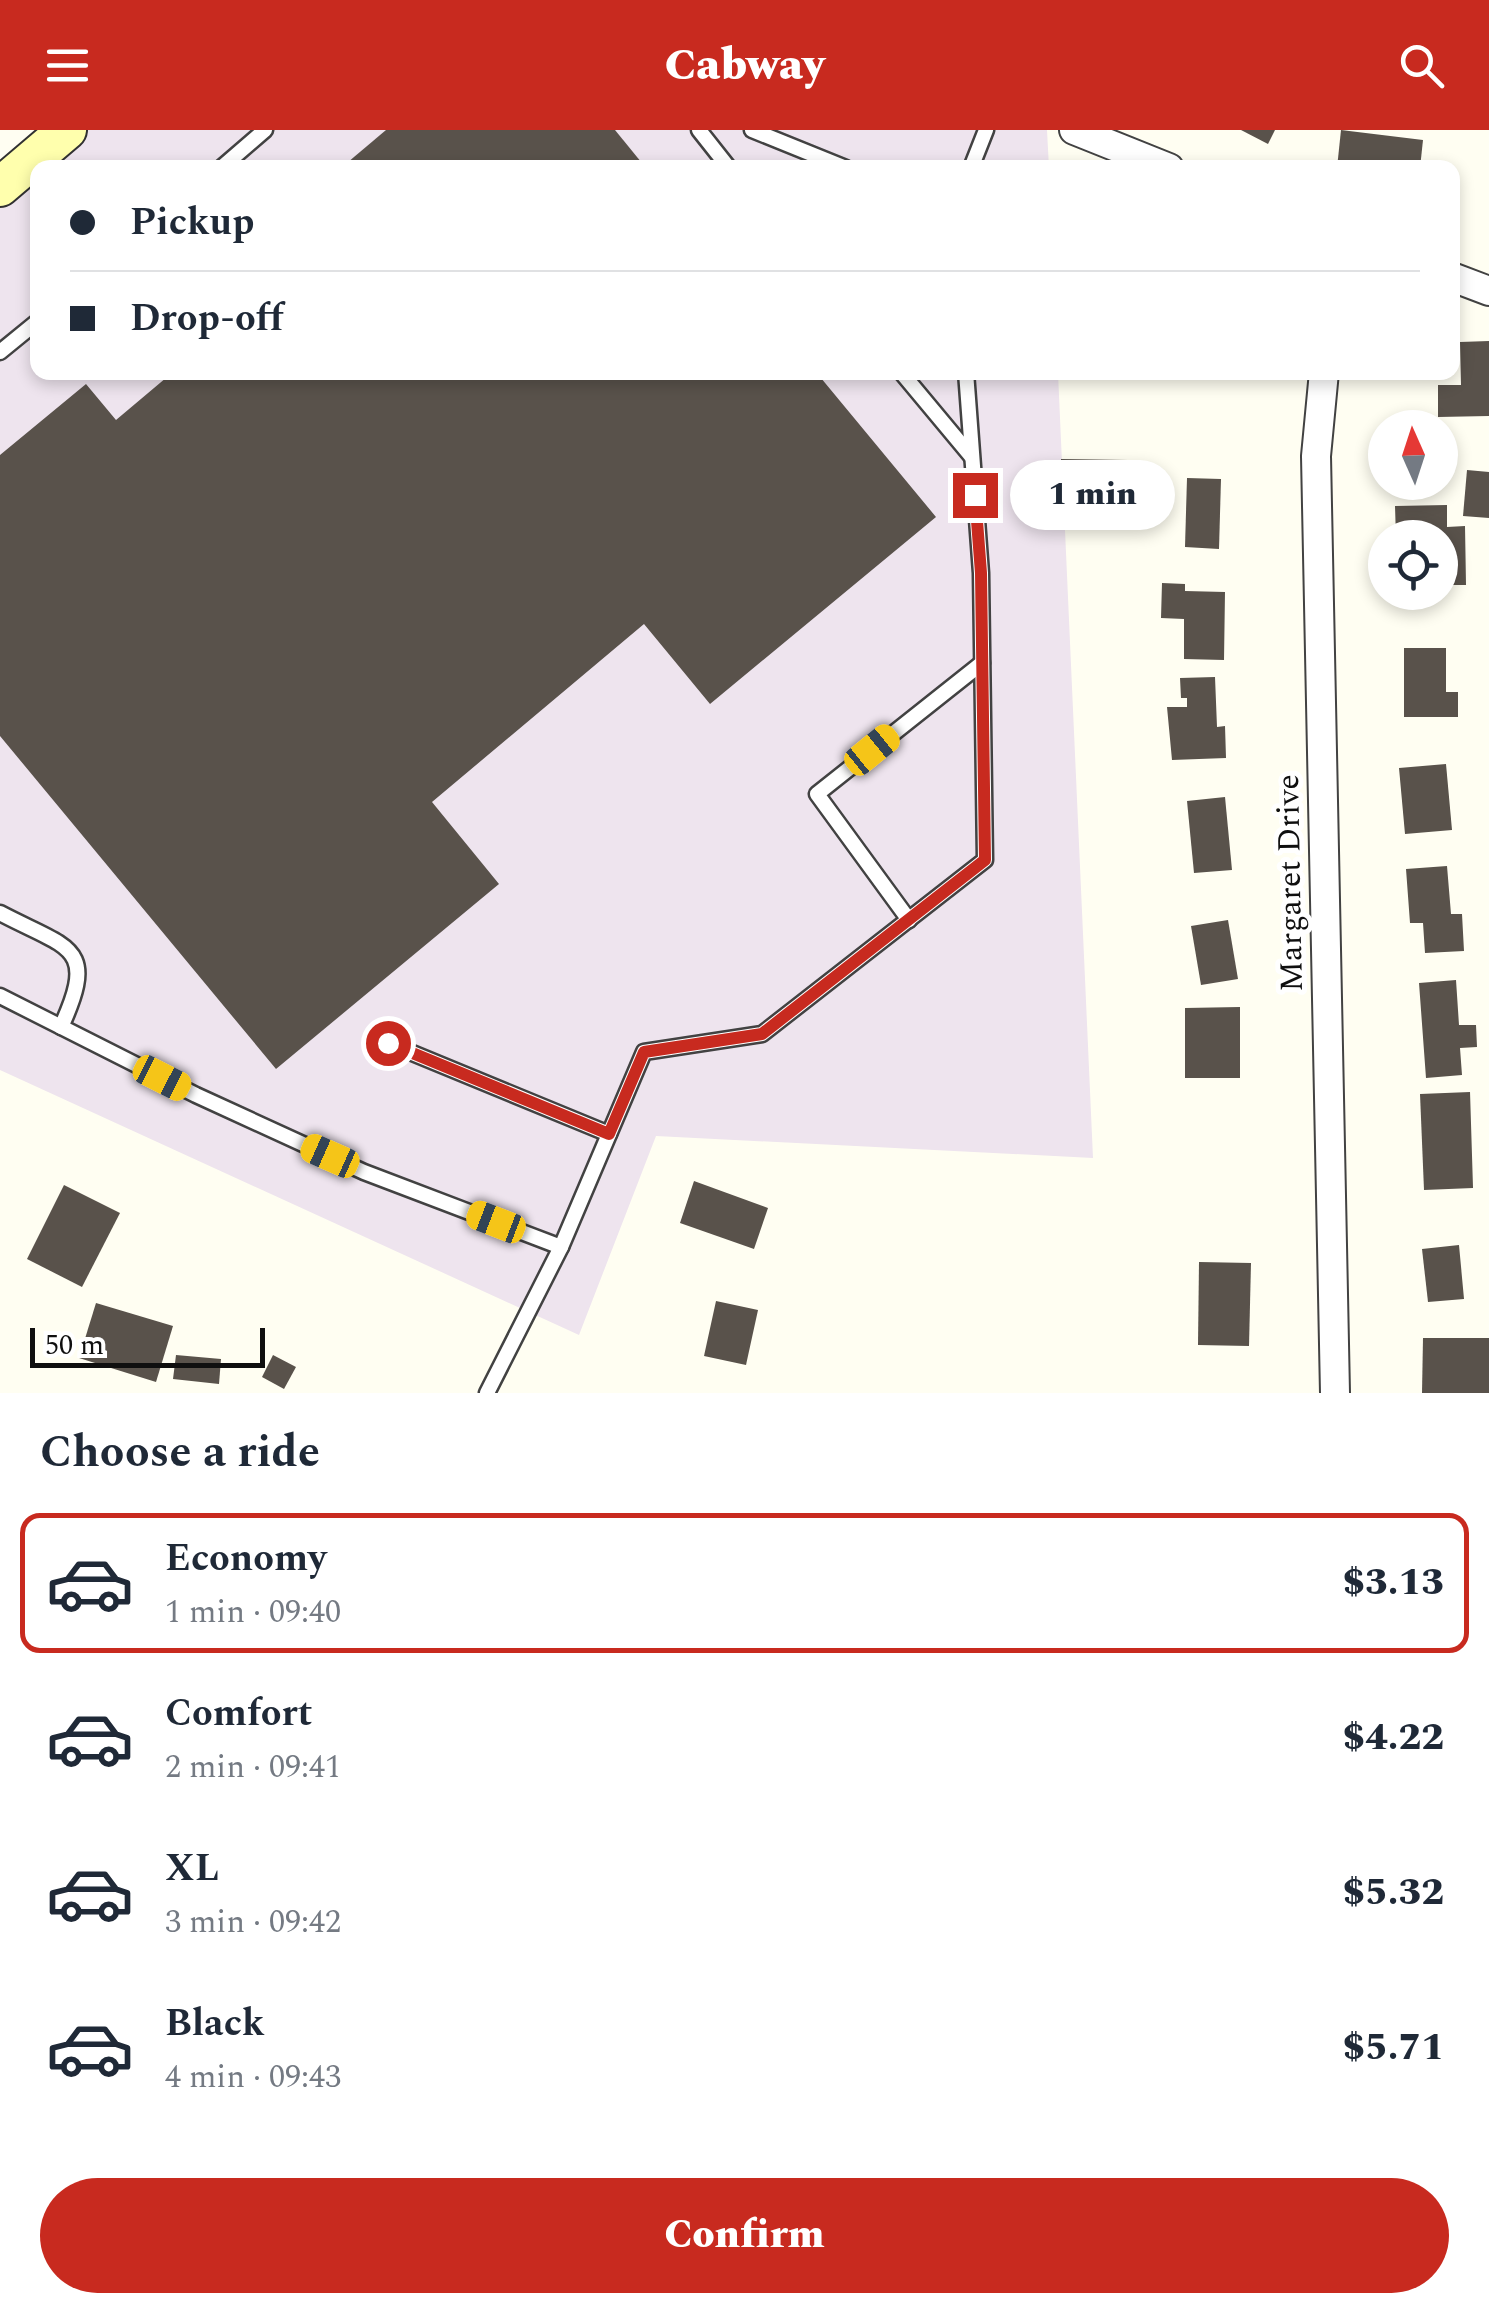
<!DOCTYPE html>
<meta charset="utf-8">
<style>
:root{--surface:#fff;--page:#f2f2f3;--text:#1f2937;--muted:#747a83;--line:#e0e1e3;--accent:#c82a1f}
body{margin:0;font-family:Spectral,serif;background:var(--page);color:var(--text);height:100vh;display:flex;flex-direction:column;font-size:38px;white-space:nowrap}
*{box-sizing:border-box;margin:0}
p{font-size:32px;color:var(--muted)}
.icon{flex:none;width:55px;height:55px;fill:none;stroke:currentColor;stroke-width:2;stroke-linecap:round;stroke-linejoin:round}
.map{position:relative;height:1263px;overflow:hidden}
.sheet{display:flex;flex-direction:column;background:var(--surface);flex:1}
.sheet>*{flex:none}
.banner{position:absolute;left:30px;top:30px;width:1430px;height:220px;border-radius:20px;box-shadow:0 5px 15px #0003;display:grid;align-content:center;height:220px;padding:0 40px;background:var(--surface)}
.needle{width:65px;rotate:357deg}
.buttons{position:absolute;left:1368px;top:280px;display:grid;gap:20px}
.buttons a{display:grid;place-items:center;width:90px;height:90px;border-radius:50%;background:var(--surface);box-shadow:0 5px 15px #0003;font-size:50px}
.scale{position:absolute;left:30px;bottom:25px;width:235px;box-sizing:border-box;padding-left:10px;border:5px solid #0f0f0f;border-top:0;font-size:28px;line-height:35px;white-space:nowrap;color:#0f0f0f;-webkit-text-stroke:8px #fff;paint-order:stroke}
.end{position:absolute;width:45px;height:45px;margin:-22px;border:12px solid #c82a1f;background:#fff;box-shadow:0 0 0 5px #fff}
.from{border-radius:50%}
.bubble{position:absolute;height:70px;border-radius:35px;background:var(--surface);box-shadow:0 5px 15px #0003;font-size:32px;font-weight:800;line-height:70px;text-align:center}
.car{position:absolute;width:30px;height:60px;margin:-30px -15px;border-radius:12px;box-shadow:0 0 8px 2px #0007;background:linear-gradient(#f5c518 24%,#345 0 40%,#f5c518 0 76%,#345 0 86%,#f5c518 0)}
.banner b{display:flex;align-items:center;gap:35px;height:95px;font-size:38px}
.banner b+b{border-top:2px solid var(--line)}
.banner i{width:25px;height:25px;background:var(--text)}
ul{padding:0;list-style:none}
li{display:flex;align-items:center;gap:30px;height:140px;margin:0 20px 15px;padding:0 20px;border:5px solid transparent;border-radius:20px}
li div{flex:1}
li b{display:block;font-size:38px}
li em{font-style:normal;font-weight:800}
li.active{border-color:var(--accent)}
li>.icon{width:90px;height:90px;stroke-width:1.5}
h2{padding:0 40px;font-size:45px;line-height:120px}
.cta{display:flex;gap:20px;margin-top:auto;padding:20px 40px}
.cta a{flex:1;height:115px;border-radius:60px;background:var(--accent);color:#fff;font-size:40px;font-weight:800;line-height:115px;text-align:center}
header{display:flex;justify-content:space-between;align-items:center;height:130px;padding:0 40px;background:var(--accent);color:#fff;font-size:45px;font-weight:800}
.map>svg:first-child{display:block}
.industrial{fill:#eee4ee}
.building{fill:#59524b}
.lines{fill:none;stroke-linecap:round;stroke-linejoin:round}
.service-casing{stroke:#424242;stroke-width:19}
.minor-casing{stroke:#424242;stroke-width:32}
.secondary-casing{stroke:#313131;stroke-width:42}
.service{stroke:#fff;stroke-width:14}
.minor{stroke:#fff;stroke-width:28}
.secondary{stroke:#ffffad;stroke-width:38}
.route{stroke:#c82a1f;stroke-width:12}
.labels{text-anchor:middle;stroke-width:10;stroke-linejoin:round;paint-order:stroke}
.street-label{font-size:32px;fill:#0f0f0f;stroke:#fff}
</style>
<header><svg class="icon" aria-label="menu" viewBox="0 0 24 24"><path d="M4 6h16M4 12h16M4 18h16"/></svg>Cabway<svg class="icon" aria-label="search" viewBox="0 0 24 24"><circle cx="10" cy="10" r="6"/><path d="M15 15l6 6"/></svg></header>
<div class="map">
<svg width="1489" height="1263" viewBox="0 0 1489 1263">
<rect width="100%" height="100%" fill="#fffef2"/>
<polygon class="industrial" points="81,0 1047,0 1049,38 38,38 38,242 1058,243 1093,1028 656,1006 579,1205 0,940 0,63"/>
<g class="building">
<polygon points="386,0 615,0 646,38 341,38"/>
<polygon points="1241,0 1275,0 1268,14"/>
<polygon points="1341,0 1423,10 1420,38 1337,38"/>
<polygon points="1489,211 1489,286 1438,287 1438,255 1461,255 1460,212"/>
<polygon points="173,242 816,242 936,387 710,574 644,494 432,672 499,754 276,939 0,606 0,325 86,254 116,290"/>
<polygon points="1061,329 1128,330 1127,369 1060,368"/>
<polygon points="1467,340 1489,342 1489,388 1463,386"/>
<polygon points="1187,348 1221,349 1219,419 1185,417"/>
<polygon points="1447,375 1447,397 1465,396 1466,455 1440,455 1440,408 1396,408 1395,376"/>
<polygon points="1162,453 1185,454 1185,461 1225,462 1224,530 1184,529 1184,489 1161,488"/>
<polygon points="1404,518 1446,518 1446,562 1458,562 1458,587 1404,587"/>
<polygon points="1215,547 1217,597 1225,596 1226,628 1172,630 1167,577 1187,577 1187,568 1181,568 1180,548"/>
<polygon points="1446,634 1452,700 1405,704 1399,638"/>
<polygon points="1225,667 1232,740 1194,743 1187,671"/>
<polygon points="1447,736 1451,784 1462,784 1464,821 1425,823 1423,793 1410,793 1406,739"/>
<polygon points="1228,790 1238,849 1201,855 1191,796"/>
<polygon points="1456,850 1459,895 1476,895 1477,917 1460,918 1462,945 1426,948 1419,853"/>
<polygon points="1240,877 1240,948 1185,948 1185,878"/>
<polygon points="1470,962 1473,1058 1424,1060 1420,964"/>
<polygon points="694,1051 768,1078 754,1119 680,1093"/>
<polygon points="64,1055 120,1083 82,1157 27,1129"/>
<polygon points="1459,1115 1464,1169 1428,1172 1422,1119"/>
<polygon points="1199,1132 1251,1133 1249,1216 1198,1215"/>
<polygon points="716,1171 758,1180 746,1235 704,1226"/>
<polygon points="96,1173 173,1196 156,1252 79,1228"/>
<polygon points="1423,1208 1489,1208 1489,1263 1422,1263"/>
<polygon points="176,1225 221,1229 219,1254 173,1249"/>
<polygon points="273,1225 296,1237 284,1259 262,1247"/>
</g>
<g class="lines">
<defs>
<g id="service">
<polyline points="699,0 729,38"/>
<polyline points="752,0 846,38"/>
<polyline points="221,38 265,0"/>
<polyline points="971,38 986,0"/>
<polyline points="0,222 38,191"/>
<polyline points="901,242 971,326"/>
<path d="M0 783C68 819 99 815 61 897"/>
<polyline points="909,790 817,664 982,533"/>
<polyline points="0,866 196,965 364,1042 561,1117 487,1263"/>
<polyline points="388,913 609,1004"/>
<polyline points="561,1117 644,922 762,904 985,730 981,443 966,242"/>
</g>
<g id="minor">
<polyline points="1074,0 1169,38"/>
<polyline points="1452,147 1489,161"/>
<polyline points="1324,242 1316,326 1335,1263"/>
</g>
<polyline id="secondary" points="0,57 67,0"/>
</defs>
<use href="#service" class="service-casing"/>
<use href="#minor" class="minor-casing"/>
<use href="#secondary" class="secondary-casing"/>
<use href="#service" class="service"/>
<use href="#minor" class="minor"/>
<use href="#secondary" class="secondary"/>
</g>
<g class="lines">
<polyline class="route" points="388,913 609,1004 644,922 762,904 985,730 981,443 975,365"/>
</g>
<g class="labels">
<g class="street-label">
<text transform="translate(1289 753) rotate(-91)" y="11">Margaret Drive</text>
</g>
</g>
</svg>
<div class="buttons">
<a><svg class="needle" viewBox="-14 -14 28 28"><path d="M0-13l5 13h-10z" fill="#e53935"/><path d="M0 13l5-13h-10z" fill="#747a83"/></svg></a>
<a><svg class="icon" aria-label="locate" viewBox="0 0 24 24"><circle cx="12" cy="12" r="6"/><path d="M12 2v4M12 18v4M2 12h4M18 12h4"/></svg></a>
</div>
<div class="scale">50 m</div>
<i class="end from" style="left:388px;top:913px"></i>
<i class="end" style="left:975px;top:365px"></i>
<div class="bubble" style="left:1010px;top:330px;width:165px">1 min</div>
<i class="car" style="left:872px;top:620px;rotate:51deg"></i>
<i class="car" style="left:162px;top:948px;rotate:117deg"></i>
<i class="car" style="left:330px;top:1026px;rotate:294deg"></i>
<i class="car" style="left:496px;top:1092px;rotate:291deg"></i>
<div class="banner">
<b><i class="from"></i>Pickup</b>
<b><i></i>Drop-off</b>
</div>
</div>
<section class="sheet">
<h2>Choose a ride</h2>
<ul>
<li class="active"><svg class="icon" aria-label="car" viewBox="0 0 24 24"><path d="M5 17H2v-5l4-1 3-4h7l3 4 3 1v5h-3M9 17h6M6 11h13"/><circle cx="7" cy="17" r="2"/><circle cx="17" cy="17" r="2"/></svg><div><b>Economy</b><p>1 min · 09:40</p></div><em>$3.13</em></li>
<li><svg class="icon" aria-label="car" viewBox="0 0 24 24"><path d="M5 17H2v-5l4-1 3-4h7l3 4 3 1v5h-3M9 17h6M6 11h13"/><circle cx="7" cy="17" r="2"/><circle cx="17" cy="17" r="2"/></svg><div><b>Comfort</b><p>2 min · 09:41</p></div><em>$4.22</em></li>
<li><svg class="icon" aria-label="car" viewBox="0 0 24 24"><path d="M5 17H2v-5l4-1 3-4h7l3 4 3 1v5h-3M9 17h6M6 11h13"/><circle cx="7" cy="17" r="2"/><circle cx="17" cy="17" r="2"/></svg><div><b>XL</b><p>3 min · 09:42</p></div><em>$5.32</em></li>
<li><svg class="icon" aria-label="car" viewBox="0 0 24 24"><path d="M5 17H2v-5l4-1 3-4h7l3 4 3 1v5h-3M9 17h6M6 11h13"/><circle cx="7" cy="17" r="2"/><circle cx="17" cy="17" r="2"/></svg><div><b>Black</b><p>4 min · 09:43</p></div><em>$5.71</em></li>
</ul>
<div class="cta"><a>Confirm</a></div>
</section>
